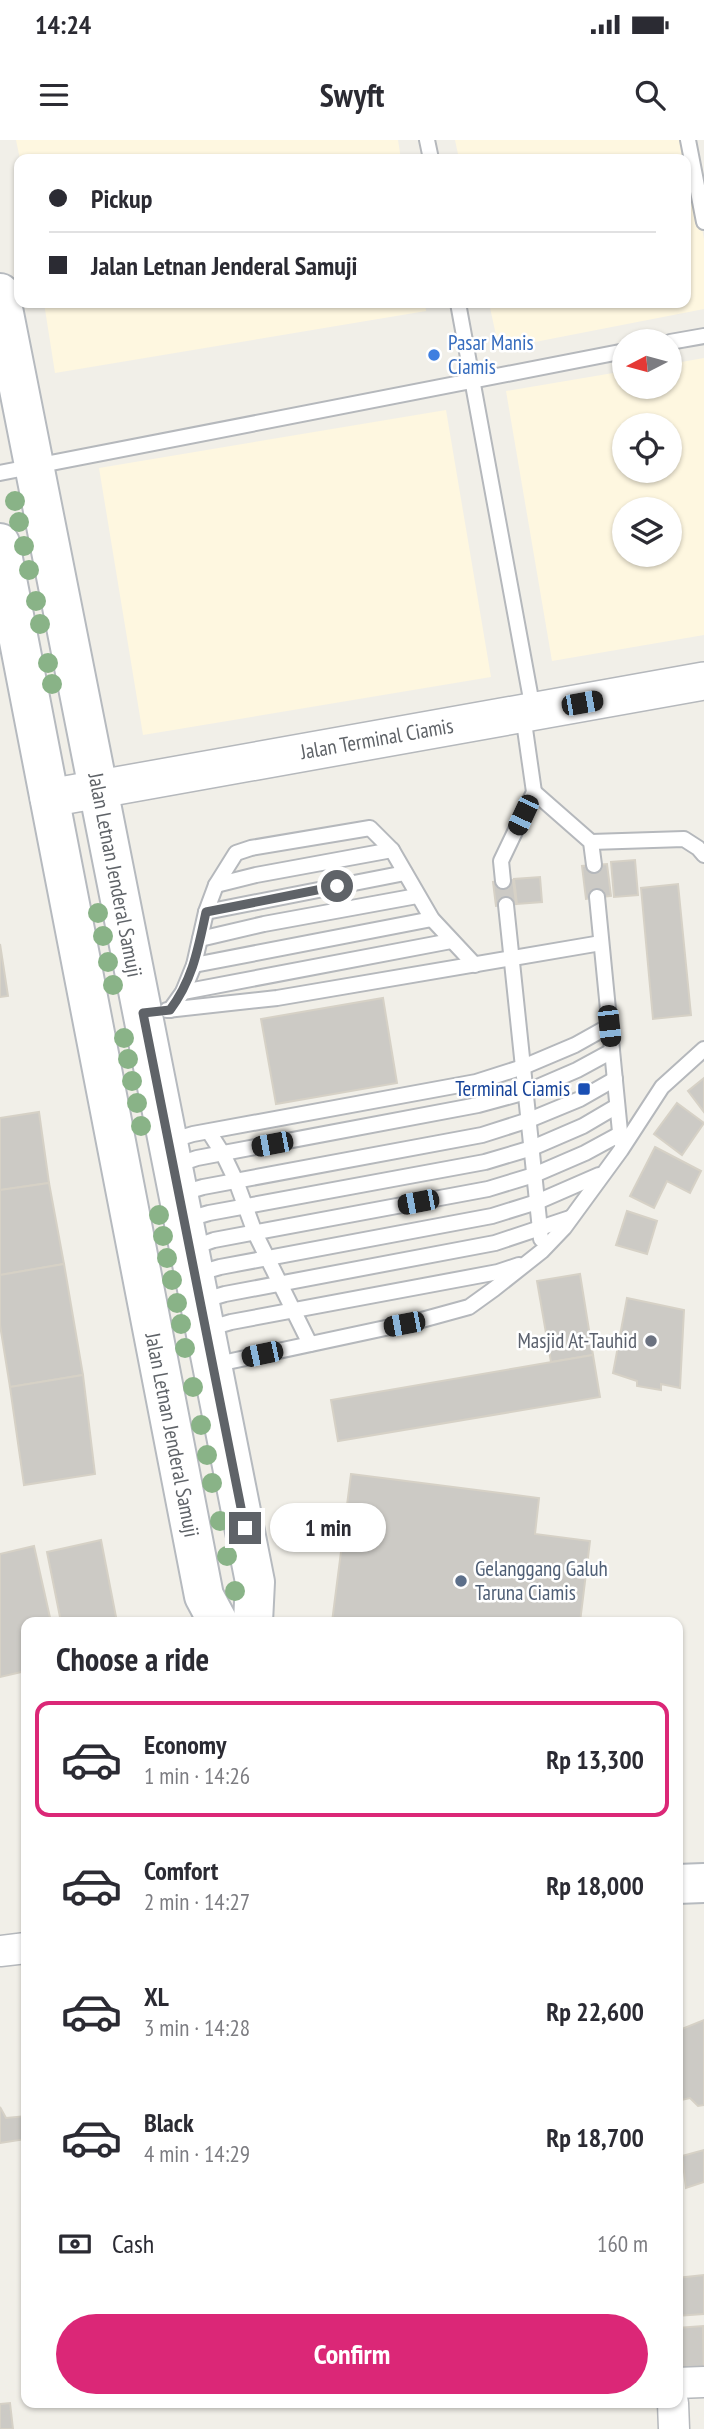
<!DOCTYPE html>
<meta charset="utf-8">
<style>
:root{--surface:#fff;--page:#f7f7f7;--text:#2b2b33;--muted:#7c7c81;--line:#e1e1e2;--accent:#db2777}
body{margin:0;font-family:"PT Sans Narrow",sans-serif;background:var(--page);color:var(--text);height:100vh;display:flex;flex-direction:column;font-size:26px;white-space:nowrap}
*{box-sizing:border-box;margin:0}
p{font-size:23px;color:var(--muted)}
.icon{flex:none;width:38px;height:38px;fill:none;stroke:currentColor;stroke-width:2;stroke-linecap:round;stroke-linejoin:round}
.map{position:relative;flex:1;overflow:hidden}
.drawer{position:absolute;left:21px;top:1477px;width:662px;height:791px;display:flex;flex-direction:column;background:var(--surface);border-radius:14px;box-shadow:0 2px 5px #0004}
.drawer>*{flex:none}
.hud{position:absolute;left:14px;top:14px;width:677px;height:154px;border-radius:14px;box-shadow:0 2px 5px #0004;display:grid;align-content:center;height:154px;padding:0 35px;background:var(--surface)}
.needle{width:46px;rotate:264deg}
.buttons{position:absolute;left:612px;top:189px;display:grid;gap:14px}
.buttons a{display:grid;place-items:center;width:70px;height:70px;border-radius:50%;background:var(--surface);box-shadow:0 2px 5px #0004;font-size:35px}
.end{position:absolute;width:32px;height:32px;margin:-16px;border:9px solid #5f6368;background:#fff;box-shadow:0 0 0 4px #fff}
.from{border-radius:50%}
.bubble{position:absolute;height:49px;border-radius:24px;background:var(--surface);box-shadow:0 2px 5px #0004;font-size:23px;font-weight:700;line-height:49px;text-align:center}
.car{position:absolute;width:21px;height:42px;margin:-21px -10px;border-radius:9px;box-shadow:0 0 5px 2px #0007;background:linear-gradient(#222 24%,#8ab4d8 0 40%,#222 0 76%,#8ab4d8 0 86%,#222 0)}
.hud b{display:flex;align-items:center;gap:24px;height:66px;font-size:26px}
.hud b+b{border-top:2px solid var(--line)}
.hud i{width:18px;height:18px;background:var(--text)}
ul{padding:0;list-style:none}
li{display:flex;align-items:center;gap:21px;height:116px;margin:0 14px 10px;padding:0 21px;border:4px solid transparent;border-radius:14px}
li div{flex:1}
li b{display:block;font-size:26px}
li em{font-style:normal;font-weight:700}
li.active{border-color:var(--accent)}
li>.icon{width:63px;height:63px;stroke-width:1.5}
h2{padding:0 35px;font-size:32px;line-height:84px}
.pay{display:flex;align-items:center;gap:18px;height:77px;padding:0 35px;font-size:26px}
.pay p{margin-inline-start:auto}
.action{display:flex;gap:14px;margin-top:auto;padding:14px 35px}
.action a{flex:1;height:80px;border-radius:42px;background:var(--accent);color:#fff;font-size:28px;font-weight:700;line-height:80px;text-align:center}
.status{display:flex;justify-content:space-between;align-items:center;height:49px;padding:0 35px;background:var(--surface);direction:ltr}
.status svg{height:19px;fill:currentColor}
header{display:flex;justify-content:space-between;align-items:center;height:91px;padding:0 35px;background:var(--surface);font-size:32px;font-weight:700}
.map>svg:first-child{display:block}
.commercial{fill:#fef7e0;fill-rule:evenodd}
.building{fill:#cccac5;stroke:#d6d1c6;stroke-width:2}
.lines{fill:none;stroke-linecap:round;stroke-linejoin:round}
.service-casing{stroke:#b5b8bc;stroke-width:18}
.minor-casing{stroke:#b5b8bc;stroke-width:33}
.tertiary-casing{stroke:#b5b8bc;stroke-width:40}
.secondary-casing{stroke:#b6babf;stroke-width:42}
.service{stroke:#fff;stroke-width:14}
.minor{stroke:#fff;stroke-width:30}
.tertiary{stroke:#fff;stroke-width:37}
.secondary{stroke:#fff;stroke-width:38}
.tree{fill:#89b387}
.route{stroke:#5f6368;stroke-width:9}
.shop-dot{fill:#3f7fe0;stroke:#fff;stroke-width:2.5}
.transit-dot{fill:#1a4fb4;stroke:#fff;stroke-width:2.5}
.worship-dot{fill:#6b7280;stroke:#fff;stroke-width:2.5}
.service-dot{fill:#5c6f8a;stroke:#fff;stroke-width:2.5}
.labels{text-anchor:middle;stroke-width:5;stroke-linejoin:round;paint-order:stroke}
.shop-label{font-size:21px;fill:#366cbe;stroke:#fff;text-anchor:start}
.street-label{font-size:21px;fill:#5f6368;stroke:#fff}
.transit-label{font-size:21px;fill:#164399;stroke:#fff;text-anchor:end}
.worship-label{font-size:21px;fill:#5b616d;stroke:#fff;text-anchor:end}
.service-label{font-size:21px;fill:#4e5e75;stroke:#fff;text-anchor:start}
</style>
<div class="status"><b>14:24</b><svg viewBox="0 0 49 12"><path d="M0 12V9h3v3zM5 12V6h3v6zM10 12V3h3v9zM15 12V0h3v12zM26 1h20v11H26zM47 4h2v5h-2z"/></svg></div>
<header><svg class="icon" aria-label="menu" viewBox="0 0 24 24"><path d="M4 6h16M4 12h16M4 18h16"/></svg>Swyft<svg class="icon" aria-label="search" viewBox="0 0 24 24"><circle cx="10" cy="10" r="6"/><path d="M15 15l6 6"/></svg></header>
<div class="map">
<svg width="704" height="2289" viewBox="0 0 704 2289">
<rect width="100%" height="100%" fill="#f1efe8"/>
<g class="commercial">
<polygon points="16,0 398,0 401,19 20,19"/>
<polygon points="455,0 684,0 704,99 704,169 499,209 489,163 686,163 686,19 459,19"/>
<polygon points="44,163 425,163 426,171 55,233"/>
<path d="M704 218V495L552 521 506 251 625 231V247H670V224ZM625 285H670V331H625ZM670 369V415H625V369Z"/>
<polygon points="446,270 491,537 143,595 99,328"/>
</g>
<g class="building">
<polygon points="635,720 638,755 614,757 611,722"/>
<polygon points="607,724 611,756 586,759 582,726"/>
<polygon points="540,737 542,762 517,764 514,739"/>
<polygon points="513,740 516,764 496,766 493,742"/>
<polygon points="678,744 691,875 653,879 641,748"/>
<polygon points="0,804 8,856 0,857"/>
<polygon points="383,858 397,943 276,964 261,879"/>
<polygon points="704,938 704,972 688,951"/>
<polygon points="677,963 704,983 682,1015 654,994"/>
<polygon points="39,972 49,1043 0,1050 0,978"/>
<polygon points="655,1007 701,1031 690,1053 667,1041 654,1068 630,1056"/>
<polygon points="49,1043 64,1124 0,1135 0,1050"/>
<polygon points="627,1071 657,1081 647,1114 616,1105"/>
<polygon points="64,1124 83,1235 10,1247 0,1185 0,1135"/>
<polygon points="580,1134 593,1215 551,1222 537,1141"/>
<polygon points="627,1158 684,1170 680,1248 661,1244 661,1250 637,1246 637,1241 613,1233"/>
<polygon points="593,1215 600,1257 338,1301 331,1260"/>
<polygon points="83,1235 95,1334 24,1345 10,1247"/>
<polygon points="351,1334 539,1358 535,1394 590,1401 580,1482 332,1482"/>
<polygon points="101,1400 117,1482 61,1482 47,1412"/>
<polygon points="34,1406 51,1482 26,1482 26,1531 0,1537 0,1414"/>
<polygon points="704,1880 704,1965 698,1966 690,1958 677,1961 677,1891"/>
<polygon points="0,1967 6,1978 26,1976 26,1999 0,2003"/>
<polygon points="704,2010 704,2042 686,2048 682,2016"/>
<polygon points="704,2135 704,2174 677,2176 677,2138"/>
<polygon points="703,2186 704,2236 679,2238 677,2188"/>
<polygon points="10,2263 13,2289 0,2289 0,2264"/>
</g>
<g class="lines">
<defs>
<g id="service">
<polyline points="427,0 431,19"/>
<polyline points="688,0 704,82"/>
<polyline points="458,163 533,570"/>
<polyline points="670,202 704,196"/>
<polyline points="0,333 625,211"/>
<polyline points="534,652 591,702 594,725"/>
<polyline points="591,702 684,699 698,708 704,715"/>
<polyline points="503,741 501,721 534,652 523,575"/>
<polyline points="216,745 256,735 392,710"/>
<polyline points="597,757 621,1002"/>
<polyline points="506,765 541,1099"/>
<polyline points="206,772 405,733"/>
<polyline points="200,799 264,784 417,756"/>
<polyline points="194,825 432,779"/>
<polyline points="183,852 451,801"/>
<polyline points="167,870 277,858 601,803"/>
<polyline points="170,870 183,852 194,825 206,772 216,745 236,713 251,708 370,688 392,710 432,779 475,825"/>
<polyline points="209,992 223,1014 236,1041 255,1093 310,1204"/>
<polyline points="170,1001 193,994 476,942 523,927 575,905 609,886"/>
<polyline points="176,1025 197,1018 478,965 526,952 577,930 612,911"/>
<polyline points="179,1054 203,1047 482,995 529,980 580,959 615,939"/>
<polyline points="185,1080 209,1073 485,1022 532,1008 583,986 617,966"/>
<polyline points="191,1108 214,1100 488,1049 534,1035 585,1013 620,994"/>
<polyline points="196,1134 220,1127 492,1076 537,1062 599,1035"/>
<polyline points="201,1161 225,1154 495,1103 570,1078"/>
<polyline points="207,1189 231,1182 498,1132 519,1125"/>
<polyline points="213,1225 418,1181 469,1167 494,1149 542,1111 564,1088 621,1010 662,947 704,909"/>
</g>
<g id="minor">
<polyline points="0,1811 26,1808"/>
<polyline points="677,2243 704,2242"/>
<polyline points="673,2263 674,2289"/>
</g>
<polyline id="tertiary" points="49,658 704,541"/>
<g id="secondary">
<polyline points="0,153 255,1442 253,1482"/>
<polyline points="0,403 204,1456 218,1482"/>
<polyline points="677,1744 704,1743"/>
</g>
</defs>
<use href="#service" class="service-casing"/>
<use href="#minor" class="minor-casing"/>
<use href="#tertiary" class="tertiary-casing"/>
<use href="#secondary" class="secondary-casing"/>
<use href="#service" class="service"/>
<use href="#minor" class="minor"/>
<use href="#tertiary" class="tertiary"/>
<use href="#secondary" class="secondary"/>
</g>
<g class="tree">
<circle cx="15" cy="361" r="10"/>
<circle cx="19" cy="382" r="10"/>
<circle cx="24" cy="406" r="10"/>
<circle cx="29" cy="430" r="10"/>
<circle cx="36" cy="461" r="10"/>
<circle cx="40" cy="484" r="10"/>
<circle cx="48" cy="523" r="10"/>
<circle cx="52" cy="544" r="10"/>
<circle cx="98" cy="773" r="10"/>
<circle cx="103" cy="796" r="10"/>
<circle cx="108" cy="822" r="10"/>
<circle cx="113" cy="845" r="10"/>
<circle cx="124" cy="898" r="10"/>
<circle cx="128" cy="919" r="10"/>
<circle cx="132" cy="941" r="10"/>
<circle cx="137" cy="963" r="10"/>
<circle cx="141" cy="986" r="10"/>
<circle cx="159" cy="1075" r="10"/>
<circle cx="163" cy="1096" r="10"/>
<circle cx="167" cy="1118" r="10"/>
<circle cx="172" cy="1140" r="10"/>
<circle cx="177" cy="1163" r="10"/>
<circle cx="181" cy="1184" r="10"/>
<circle cx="185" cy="1208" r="10"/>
<circle cx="193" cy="1247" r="10"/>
<circle cx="201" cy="1285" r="10"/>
<circle cx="207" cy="1315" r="10"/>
<circle cx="212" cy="1343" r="10"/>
<circle cx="220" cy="1381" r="10"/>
<circle cx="227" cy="1416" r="10"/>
<circle cx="235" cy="1451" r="10"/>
</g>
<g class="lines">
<path class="route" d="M245 1388 143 873 170 870C193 839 198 809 206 772L337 746"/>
</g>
<circle class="shop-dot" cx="434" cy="215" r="7"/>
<rect class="transit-dot" x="577" y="942" width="14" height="14" rx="3.5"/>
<circle class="worship-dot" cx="651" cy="1201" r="7"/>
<circle class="service-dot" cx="461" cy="1441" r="7"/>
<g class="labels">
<g class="shop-label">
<text x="448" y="210">Pasar Manis<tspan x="448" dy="24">Ciamis</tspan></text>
</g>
<g class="street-label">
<text transform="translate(377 599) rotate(-10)" y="7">Jalan Terminal Ciamis</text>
<text transform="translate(115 735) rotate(79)" y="7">Jalan Letnan Jenderal Samuji</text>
<text transform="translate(172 1295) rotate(79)" y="7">Jalan Letnan Jenderal Samuji</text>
</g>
<g class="transit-label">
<text x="570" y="956">Terminal Ciamis</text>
</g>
<g class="worship-label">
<text x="637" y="1208">Masjid At-Tauhid</text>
</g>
<g class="service-label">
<text x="475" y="1436">Gelanggang Galuh<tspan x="475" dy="24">Taruna Ciamis</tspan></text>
</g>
</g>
</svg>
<div class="buttons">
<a><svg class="needle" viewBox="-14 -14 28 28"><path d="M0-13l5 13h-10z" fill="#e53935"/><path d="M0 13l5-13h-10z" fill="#7c7c81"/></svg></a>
<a><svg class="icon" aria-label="locate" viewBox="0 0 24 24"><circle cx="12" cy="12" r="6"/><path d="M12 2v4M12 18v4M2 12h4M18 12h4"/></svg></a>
<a><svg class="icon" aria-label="layers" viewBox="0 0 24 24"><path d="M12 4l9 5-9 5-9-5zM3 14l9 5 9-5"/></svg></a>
</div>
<i class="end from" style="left:337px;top:746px"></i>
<i class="end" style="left:245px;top:1388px"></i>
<div class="bubble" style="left:270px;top:1363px;width:116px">1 min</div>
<i class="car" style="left:582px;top:563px;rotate:80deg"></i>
<i class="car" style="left:523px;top:675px;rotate:205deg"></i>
<i class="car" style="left:609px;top:886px;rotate:174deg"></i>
<i class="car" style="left:272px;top:1004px;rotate:259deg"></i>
<i class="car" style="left:418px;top:1062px;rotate:259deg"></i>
<i class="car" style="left:404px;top:1184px;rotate:259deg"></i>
<i class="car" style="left:262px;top:1214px;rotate:258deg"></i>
<div class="hud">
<b><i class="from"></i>Pickup</b>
<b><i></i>Jalan Letnan Jenderal Samuji</b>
</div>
<section class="drawer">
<h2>Choose a ride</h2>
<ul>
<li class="active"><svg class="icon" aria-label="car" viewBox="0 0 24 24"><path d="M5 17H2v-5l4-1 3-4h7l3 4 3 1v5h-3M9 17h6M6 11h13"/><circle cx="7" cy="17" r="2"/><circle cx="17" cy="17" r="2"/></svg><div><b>Economy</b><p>1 min · 14:26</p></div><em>Rp 13,300</em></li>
<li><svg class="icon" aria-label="car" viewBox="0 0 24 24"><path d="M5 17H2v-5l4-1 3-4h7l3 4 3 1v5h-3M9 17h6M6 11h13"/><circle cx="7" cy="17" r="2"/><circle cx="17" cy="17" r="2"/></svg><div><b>Comfort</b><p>2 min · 14:27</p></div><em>Rp 18,000</em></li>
<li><svg class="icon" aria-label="car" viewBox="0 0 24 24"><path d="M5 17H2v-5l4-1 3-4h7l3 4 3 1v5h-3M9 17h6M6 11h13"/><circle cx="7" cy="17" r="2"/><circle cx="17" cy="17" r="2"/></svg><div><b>XL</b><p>3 min · 14:28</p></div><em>Rp 22,600</em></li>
<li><svg class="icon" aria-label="car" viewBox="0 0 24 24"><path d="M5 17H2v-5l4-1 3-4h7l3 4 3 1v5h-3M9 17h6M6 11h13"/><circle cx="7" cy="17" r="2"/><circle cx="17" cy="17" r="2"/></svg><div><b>Black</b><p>4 min · 14:29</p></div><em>Rp 18,700</em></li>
</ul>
<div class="pay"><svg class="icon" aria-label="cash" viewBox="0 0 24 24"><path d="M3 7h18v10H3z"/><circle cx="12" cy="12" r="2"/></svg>Cash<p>160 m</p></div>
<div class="action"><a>Confirm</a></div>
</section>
</div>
